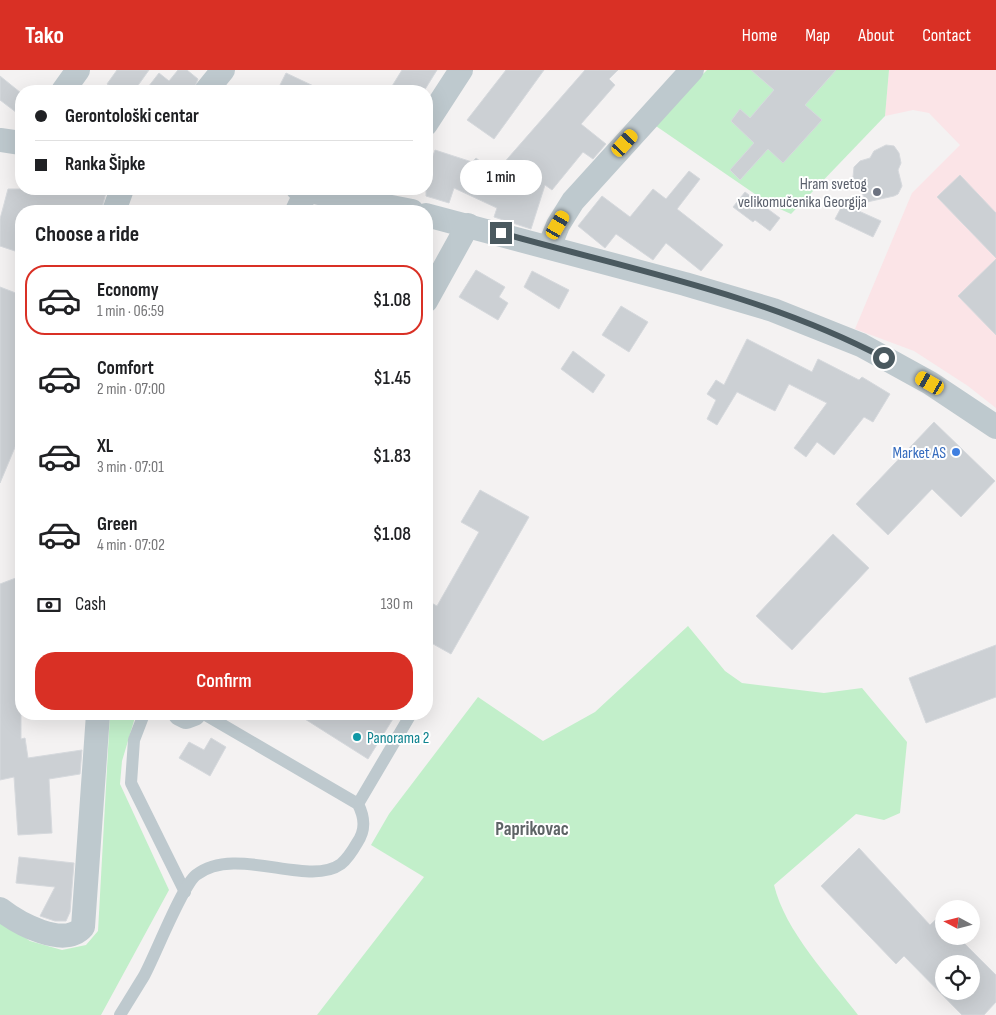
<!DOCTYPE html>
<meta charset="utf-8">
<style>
:root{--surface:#fff;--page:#f6f6f6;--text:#202124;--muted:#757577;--line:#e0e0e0;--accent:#d93025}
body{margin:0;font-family:"Sofia Sans Condensed",sans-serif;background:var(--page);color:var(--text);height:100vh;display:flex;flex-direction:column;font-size:19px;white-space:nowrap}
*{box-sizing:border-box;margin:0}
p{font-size:16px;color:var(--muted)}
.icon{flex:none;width:28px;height:28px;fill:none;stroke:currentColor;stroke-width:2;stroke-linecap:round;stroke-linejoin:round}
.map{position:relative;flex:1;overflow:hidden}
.panel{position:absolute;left:15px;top:135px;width:418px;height:515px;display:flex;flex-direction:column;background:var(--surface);border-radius:20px;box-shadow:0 5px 20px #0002}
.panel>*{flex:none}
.banner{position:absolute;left:15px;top:15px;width:418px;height:110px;border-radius:20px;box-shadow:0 5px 20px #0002;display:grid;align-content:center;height:110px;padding:0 20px;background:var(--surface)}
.needle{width:32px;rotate:277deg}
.tools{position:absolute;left:935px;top:830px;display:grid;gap:10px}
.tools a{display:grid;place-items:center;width:45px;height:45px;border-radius:50%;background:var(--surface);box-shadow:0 5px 20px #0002;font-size:25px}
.end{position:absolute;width:22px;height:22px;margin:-11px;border:6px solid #4a595f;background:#fff;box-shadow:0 0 0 2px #fff}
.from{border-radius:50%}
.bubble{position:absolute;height:35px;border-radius:18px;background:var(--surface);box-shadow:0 5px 20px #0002;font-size:16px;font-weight:600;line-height:35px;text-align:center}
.car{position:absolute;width:15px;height:30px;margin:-15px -8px;border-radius:6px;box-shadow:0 0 4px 1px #0007;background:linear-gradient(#f5c518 24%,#345 0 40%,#f5c518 0 76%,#345 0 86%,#f5c518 0)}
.banner b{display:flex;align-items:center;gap:18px;height:48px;font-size:19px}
.banner b+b{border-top:1px solid var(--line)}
.banner i{width:12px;height:12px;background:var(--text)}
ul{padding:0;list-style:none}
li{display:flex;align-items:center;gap:15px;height:70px;margin:0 10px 8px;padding:0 10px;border:2px solid transparent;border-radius:20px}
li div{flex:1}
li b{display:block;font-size:19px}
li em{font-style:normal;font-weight:600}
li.selected{border-color:var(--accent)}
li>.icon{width:45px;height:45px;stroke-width:1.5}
h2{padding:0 20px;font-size:22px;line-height:60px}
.pay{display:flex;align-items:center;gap:12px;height:55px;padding:0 20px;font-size:19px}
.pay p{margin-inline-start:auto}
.primary-button{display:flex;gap:10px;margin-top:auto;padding:10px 20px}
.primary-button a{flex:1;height:58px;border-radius:20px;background:var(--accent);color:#fff;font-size:20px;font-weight:600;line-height:58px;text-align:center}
header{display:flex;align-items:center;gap:30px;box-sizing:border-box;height:70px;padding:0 25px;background:var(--accent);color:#fff}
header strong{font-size:24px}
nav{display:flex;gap:28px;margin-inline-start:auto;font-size:18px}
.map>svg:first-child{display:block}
.medical{fill:#fbe4e7}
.green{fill:#c2efca}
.building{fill:#ccd0d4;stroke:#d6d9dd;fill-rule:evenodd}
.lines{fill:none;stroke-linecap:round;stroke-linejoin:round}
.service{stroke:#bec9ce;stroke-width:12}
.minor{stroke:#bec9ce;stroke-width:24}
.route{stroke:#4a595f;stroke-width:6}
.worship-dot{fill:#6b7280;stroke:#fff;stroke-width:2}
.shop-dot{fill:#3f7fe0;stroke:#fff;stroke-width:2}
.culture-dot{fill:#0f9aa8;stroke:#fff;stroke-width:2}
.labels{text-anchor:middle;stroke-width:4;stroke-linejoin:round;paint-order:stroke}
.worship-label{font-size:16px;fill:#5b616d;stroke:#fff;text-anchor:end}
.shop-label{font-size:16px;fill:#366cbe;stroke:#fff;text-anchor:end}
.culture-label{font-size:16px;fill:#0d838f;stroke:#fff;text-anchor:start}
.quarter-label{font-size:19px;font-weight:bold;fill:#5e6466;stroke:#fff}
</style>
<header>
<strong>Tako</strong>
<nav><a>Home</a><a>Map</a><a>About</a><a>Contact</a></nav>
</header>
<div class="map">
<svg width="996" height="945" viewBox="0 0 996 945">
<rect width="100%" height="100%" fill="#f4f2f2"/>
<polygon class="medical" points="889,0 996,0 996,338 968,316 914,281 855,259 912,123 960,75 929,43 913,40 885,46"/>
<g class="green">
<polygon points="707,0 889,0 885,46 791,144 771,135 653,54"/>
<path d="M688 556 725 601 742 613 824 623 862 618 907 672 900 743 884 750 856 744 774 815C785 861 829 907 858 945H317L424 807 371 775 389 744 478 627 543 671 595 642Z"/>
<polygon points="110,644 136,644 122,691 120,714 169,820 101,945 0,945 0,851 30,871 62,880 86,875 98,861"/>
</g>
<g class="building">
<polygon points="117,0 149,0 134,21 117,21 107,14"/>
<polygon points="178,0 187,0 198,9 193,21 145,21 159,3 169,11"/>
<polygon points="402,0 437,0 424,21 389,21"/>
<polygon points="506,0 544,0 494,69 467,50"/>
<polygon points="585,0 618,0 609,9 615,15 581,54 606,74 593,89 583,82 552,120 545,115 531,159 494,147 497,138 454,118 449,133 426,126 426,105 435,80 472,92 476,88 495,103"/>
<polygon points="751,0 836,0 805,35 822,50 783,93 768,79 740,110 730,100 754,73 731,51 740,39 750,48 774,20"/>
<polygon points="286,3 324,21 277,21"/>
<polygon points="0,6 21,23 21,46 0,30"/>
<polygon points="886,75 894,76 899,83 901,93 898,100 902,116 898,124 894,126 867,132 853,107 854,97 860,91 870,88 874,81"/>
<polygon points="689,101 700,109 677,139 723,175 701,201 666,173 653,190 616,164 605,178 578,156 602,126 630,147 653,119 666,129"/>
<polygon points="960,105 996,143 996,188 937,127"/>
<polygon points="8,119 107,119 101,141 21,141 21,183 0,176 0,149"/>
<polygon points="745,122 780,148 770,161 755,150 753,152 733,137"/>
<polygon points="843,134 881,151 873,167 835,149"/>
<polygon points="996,189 996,265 958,226"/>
<polygon points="476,200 505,217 499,227 508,233 498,250 459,227"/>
<polygon points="532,201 569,220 559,239 524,217"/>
<polygon points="0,217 21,225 21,363 0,413"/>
<polygon points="621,236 648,252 629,282 602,265"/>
<polygon points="747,269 812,302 818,289 859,310 862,307 890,324 873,352 864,347 834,385 817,372 806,387 794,378 827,333 789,314 775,341 737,322 717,355 707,349 716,330 707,324 716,310 724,315"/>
<polygon points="573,281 605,305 593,323 561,299"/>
<polygon points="934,352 995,411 961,447 932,419 888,465 856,434"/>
<polygon points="480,420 529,447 451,584 426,570 426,530 437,536 479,462 461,452"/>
<polygon points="833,464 869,498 792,580 756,546"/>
<polygon points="21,506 21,669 25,668 28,688 82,680 80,704 49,709 52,763 18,765 14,707 0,710 0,514"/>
<polygon points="996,575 996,627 926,653 909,608"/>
<polygon points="297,644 396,644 368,689"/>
<polygon points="211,668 226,677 210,706 179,688 189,672 204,680"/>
<path d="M859 778 930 855 944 842V866H957L996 905V932L984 945H962L904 886 896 894 821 816ZM944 894H971V921H944Z"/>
<polygon points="19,787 74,793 70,842 66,851 55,851 40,846 55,817 16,813"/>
</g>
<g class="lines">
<g class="service">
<polyline points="426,614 426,618"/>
<polyline points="144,644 134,670 131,713 185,822"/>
<polyline points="358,734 411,644"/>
<path d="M120 945C128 932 136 919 144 906 155 886 182 816 196 805 236 774 308 818 341 794 347 789 353 780 357 773 366 760 365 748 358 734L204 644"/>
</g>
<g class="minor">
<polyline points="63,21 78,0"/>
<polyline points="206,21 223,0"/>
<polyline points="426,54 461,0"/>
<polyline points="0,70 21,73"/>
<polyline points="298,119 412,141"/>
<polyline points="114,141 122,119"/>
<polyline points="297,141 307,120"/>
<polyline points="426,145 685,214 773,240 861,275 930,313 996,357"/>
<polyline points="549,177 558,155 573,131 692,0"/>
<polyline points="426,231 468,155"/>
<polyline points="180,644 186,647 194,644"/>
<path d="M0 839C18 853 64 879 83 857L98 644"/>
</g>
</g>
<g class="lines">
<path class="route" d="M501 163C629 199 765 225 884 288"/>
</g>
<circle class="worship-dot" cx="877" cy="122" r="5"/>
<circle class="shop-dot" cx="956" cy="382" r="5"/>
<circle class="culture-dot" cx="357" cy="667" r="5"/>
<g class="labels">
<g class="worship-label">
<text x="867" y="119">Hram svetog<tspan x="867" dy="18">velikomučenika Georgija</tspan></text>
</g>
<g class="shop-label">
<text x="946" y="388">Market AS</text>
</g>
<g class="culture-label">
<text x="367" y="673">Panorama 2</text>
</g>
<g class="quarter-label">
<text x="532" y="765">Paprikovac</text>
</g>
</g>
</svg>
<div class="tools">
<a><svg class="needle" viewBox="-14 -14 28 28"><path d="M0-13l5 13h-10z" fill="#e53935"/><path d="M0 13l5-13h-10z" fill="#757577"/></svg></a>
<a><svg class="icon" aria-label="locate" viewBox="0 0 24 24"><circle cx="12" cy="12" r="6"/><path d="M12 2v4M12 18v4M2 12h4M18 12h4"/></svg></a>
</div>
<i class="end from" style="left:884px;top:288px"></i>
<i class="end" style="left:501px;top:163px"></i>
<div class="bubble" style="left:460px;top:90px;width:82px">1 min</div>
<i class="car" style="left:625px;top:73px;rotate:42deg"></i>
<i class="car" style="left:558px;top:155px;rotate:30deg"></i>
<i class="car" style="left:930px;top:313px;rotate:300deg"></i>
<div class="banner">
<b><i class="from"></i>Gerontološki centar</b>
<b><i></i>Ranka Šipke</b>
</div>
<section class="panel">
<h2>Choose a ride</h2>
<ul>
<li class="selected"><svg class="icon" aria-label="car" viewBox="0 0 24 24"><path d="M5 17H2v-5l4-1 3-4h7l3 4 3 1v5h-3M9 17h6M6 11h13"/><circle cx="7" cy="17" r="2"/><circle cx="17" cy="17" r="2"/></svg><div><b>Economy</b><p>1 min · 06:59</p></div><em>$1.08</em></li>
<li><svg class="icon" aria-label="car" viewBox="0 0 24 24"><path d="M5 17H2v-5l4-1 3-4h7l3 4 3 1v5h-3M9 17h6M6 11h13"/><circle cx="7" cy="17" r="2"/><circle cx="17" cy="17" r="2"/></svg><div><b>Comfort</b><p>2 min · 07:00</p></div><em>$1.45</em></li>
<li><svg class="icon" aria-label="car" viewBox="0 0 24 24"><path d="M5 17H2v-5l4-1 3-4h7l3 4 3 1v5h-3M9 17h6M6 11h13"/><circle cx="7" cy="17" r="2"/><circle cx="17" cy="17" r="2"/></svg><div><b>XL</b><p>3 min · 07:01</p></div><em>$1.83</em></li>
<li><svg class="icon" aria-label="car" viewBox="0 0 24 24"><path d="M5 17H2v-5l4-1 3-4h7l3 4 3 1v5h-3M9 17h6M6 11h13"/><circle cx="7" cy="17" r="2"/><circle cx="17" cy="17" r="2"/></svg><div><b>Green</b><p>4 min · 07:02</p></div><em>$1.08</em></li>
</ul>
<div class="pay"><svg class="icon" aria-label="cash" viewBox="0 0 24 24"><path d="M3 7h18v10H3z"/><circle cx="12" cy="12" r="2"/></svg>Cash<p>130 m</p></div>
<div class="primary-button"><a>Confirm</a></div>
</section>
</div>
